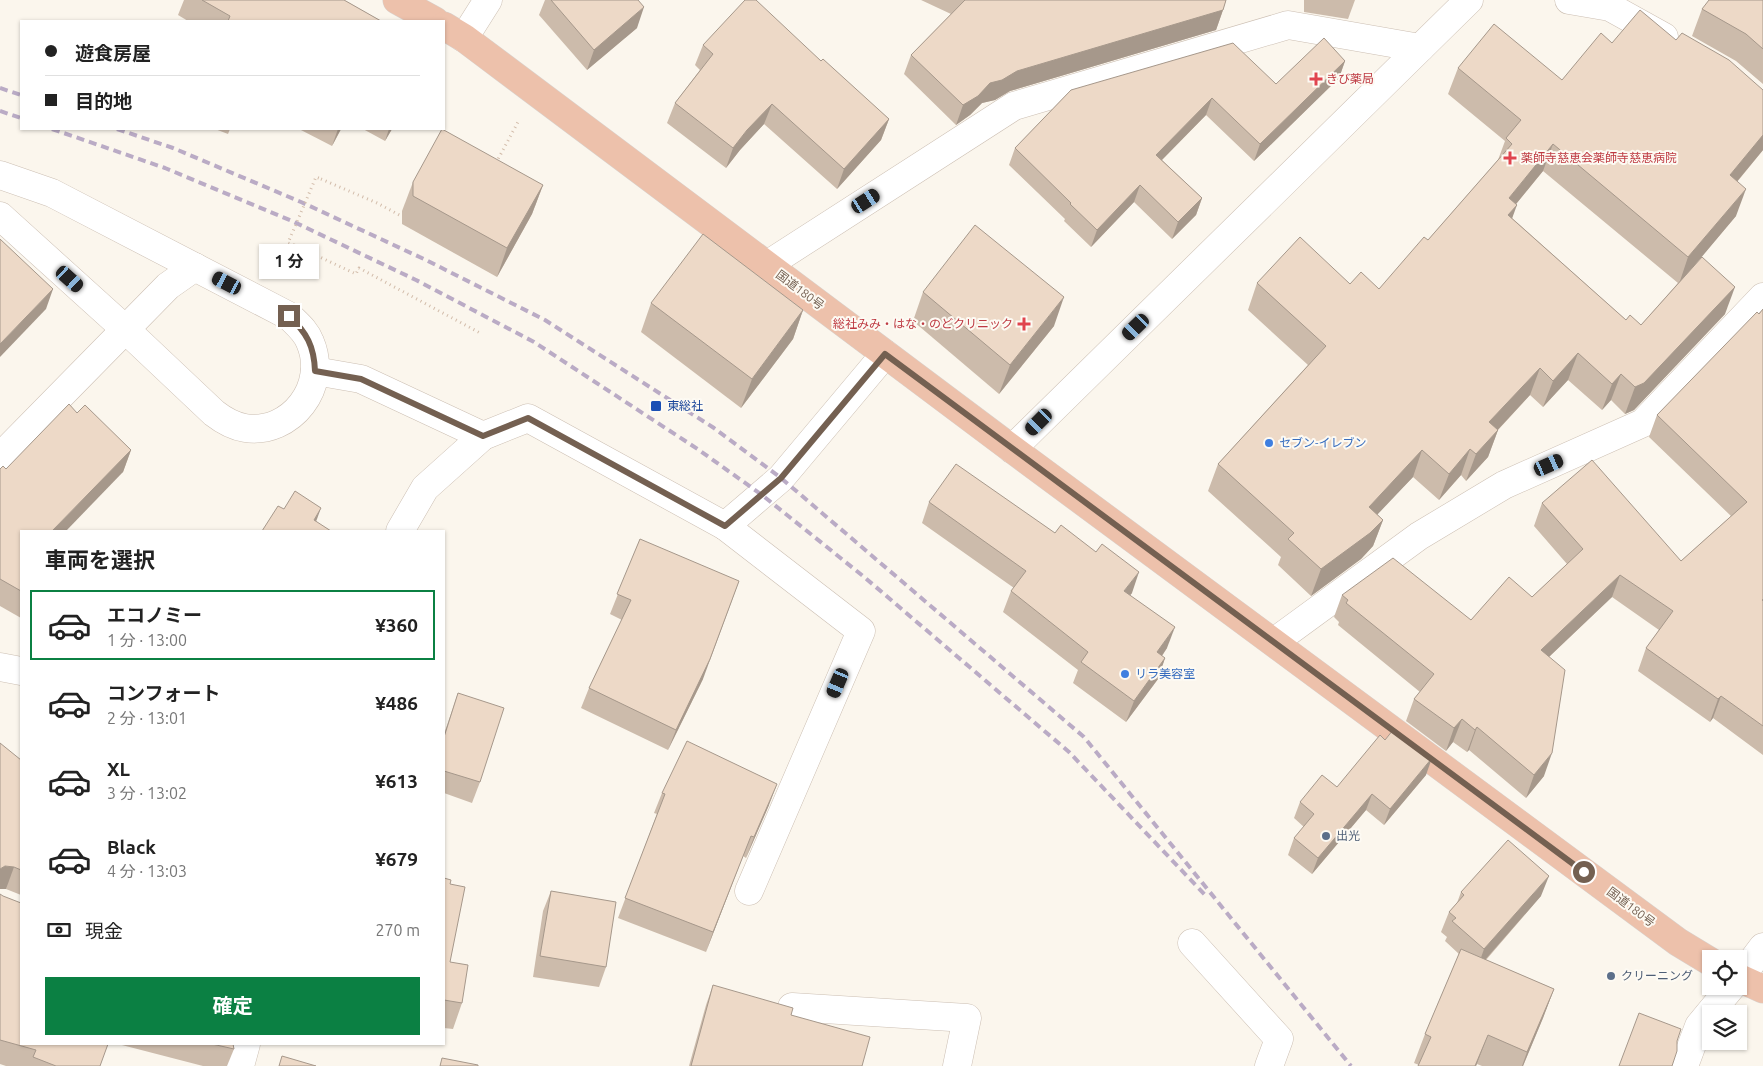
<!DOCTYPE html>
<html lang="ja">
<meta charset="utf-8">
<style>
:root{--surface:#fff;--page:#f2f2f2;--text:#222;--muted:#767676;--line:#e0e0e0;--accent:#0b8043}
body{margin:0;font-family:Ubuntu,"Noto Sans JP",sans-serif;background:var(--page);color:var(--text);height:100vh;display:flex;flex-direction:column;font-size:19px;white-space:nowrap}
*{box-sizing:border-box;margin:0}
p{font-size:16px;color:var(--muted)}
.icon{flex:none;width:28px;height:28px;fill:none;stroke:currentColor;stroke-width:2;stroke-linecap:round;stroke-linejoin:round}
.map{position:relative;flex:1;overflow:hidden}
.drawer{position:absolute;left:20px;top:530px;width:425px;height:515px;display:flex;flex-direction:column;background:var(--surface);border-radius:0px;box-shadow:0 1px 4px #0004}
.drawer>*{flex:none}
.top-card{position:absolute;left:20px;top:20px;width:425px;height:110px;border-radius:0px;box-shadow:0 1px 4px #0004;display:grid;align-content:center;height:110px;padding:0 25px;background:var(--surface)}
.tools{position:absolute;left:1702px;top:950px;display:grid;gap:10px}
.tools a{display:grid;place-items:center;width:45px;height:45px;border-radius:0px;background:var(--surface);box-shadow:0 1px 4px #0004;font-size:25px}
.end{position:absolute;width:22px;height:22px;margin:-11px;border:6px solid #746051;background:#fff;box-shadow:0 0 0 2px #fff}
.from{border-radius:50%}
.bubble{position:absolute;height:35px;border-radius:0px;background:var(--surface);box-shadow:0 1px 4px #0004;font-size:16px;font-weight:700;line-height:35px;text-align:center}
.car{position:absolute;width:15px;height:30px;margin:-15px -8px;border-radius:6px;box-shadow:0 0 4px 1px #0007;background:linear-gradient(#222 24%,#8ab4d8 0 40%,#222 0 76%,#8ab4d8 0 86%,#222 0)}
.top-card b{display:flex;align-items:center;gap:18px;height:48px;font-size:19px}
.top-card b+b{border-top:1px solid var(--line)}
.top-card i{width:12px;height:12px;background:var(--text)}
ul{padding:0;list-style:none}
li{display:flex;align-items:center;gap:15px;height:70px;margin:0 10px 8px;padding:0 15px;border:2px solid transparent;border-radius:0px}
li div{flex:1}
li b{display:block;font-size:19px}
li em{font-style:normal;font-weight:700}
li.on{border-color:var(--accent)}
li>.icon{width:45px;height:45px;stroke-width:1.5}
h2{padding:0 25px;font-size:22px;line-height:60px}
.pay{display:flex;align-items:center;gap:12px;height:55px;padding:0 25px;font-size:19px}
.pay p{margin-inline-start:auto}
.primary-button{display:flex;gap:10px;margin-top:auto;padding:10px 25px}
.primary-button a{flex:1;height:58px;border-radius:0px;background:var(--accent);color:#fff;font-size:20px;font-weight:700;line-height:58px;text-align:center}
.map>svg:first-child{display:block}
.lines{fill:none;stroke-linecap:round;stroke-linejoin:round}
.minor-casing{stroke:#ccbfb3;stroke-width:29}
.highway-casing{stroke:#d8d2ce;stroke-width:29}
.path{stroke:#d2bcaa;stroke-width:3;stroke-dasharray:1 4;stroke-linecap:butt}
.minor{stroke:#fff;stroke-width:28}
.highway{stroke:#edc1ab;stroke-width:28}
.rail{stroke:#baabc5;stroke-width:4;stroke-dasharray:8 5;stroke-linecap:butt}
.path-bridge{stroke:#d2bcaa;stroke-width:3;stroke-dasharray:1 4;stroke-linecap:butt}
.wall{fill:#ccbbab;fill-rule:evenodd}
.shaded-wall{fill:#a6988b}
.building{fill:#edd9c7;stroke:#a6988b}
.route{stroke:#746051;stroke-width:6}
.health-dot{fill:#e0444e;stroke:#fdfaf3;stroke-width:2}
.transit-dot{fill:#1a4fb4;stroke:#fdfaf3;stroke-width:2}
.shop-dot{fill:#3f7fe0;stroke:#fdfaf3;stroke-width:2}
.service-dot{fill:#5c6f8a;stroke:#fdfaf3;stroke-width:2}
.labels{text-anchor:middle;stroke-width:4;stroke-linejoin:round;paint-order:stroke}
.health-label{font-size:12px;fill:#be3a42;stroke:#fdfaf3;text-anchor:start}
.street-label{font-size:12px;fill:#746051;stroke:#fdfaf3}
.transit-label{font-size:12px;fill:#164399;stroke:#fdfaf3;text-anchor:start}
.shop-label{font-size:12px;fill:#366cbe;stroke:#fdfaf3;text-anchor:start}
.service-label{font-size:12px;fill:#4e5e75;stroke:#fdfaf3;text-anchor:start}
</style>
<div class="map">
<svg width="1763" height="1066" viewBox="0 0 1763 1066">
<rect width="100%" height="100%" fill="#fbf6ed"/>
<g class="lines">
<defs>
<g id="minor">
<polyline points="1569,0 1610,7 1664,37"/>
<polyline points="464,38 488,0"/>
<path d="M0 175 52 193 289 316C297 324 306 331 310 342 329 386 291 435 245 428 233 426 223 420 214 413L125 329 0 216"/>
<polyline points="767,265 1014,106 1288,25 1420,48"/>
<polyline points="315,371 361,379 483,436"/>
<polyline points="1012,449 1469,0"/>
<polyline points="0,457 168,286 195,267"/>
<polyline points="725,526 861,631 749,891"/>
<polyline points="400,531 425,488 483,436 528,418 725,526 781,478 885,354"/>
<polyline points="1274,642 1419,536 1504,485 1643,423 1763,297"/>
<polyline points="0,667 21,671"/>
<polyline points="1192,943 1279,1039 1269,1066"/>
<polyline points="1739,979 1763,947"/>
<polyline points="792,1007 967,1018 957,1066"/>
<polyline points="240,1066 246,1044"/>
<polyline points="1684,1066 1699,1026 1732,986"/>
</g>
<g id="highway">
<polyline points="397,0 435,21"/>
<polyline points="444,26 464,38 1012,449 1678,942 1711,962"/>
<polyline points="1739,978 1763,989"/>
</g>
</defs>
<use href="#minor" class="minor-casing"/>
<use href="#highway" class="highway-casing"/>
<g class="path">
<polyline points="496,163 518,122"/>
<polyline points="321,179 377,203 405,218"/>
<polyline points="294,245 356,274 359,268 482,334"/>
</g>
<use href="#minor" class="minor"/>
<use href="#highway" class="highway"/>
<g class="rail">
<polyline points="0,88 21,95"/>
<polyline points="0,111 21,118"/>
<polyline points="52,129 165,168 292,221 416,280 534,342 699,450 762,495 863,576 1069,752 1207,897"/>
<polyline points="117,129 173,148 301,202 426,260 545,320 714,428 781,478 1084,737 1351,1066"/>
</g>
<polyline class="path-bridge" points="294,245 288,243 316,177 321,179"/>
</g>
<g class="wall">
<polygon points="184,0 344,0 381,21 188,21 178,15"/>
<polygon points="545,0 638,0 637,28 587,70 539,15"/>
<polygon points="921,0 1226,0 1223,10 1216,30 1010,91 995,100 982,103 970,115 956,125 904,74 911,55 951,14"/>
<polygon points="1304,0 1355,0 1348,19 1304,12"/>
<polygon points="1763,0 1763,84 1736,61 1692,36 1702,9"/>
<path d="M1676 40 1763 90V150L1737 182 1736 216 1691 269 1725 314 1634 410 1625 414 1611 400 1602 410 1568 380 1543 407 1530 395 1498 430 1488 457 1466 481 1461 475 1439 500 1413 477 1377 514 1383 520 1373 546 1361 559 1311 596 1278 565 1281 557 1208 491 1218 464 1308 365 1248 310 1257 283 1350 284 1379 289 1428 240 1498 160 1505 141 1448 94 1458 68 1562 80 1612 43ZM1543 171 1678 283 1641 325 1626 320 1512 218 1516 204Z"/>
<polygon points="703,45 821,61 889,119 881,140 837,189 764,124 740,150 726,168 667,123 675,103 700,70 695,65"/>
<polygon points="1345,61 1339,78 1254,161 1206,115 1162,160 1202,198 1196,215 1172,239 1134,202 1091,247 1064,221 1065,219 1009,165 1015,148 1071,90 1276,84"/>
<polygon points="215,129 230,129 228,134"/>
<polygon points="299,129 341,129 332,146"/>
<polygon points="363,129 392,129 385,141"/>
<polygon points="413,182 543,185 532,214 497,277 402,224 402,211"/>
<polygon points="923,292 1054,326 999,394 913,321"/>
<polygon points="651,303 803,310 793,339 741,408 641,332"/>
<polygon points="1763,309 1763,755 1713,718 1710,722 1638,671 1646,648 1659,630 1612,597 1549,657 1544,776 1526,798 1469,750 1467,752 1453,742 1446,751 1406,721 1414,699 1420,692 1338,625 1339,622 1334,617 1342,595 1471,620 1532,597 1567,564 1534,526 1542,503 1681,561 1731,516 1649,437 1657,415"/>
<polygon points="131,450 123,472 21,531 21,618 0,606 0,469 6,469"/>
<polygon points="929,502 1132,593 1130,595 1167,648 1162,656 1165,658 1158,679 1126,722 1073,683 1078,670 1003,612 1011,591 1014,588 922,523"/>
<polygon points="640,539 703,679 668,750 581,708 589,688 622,620 610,614"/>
<polygon points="458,693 480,782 472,803 444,793 444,734"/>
<polygon points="21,760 21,895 6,889"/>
<polygon points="1426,775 1384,825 1366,810 1312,874 1288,855 1294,838 1304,827 1294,818 1300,802 1337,787"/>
<polygon points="662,793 769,805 746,858 743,856 706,952 618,918 657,814 654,813"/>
<polygon points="444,878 450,884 450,962 462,1003 453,1029 444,1028"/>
<polygon points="551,891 606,967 599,987 533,977 543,911"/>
<polygon points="1461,892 1541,896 1486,960 1554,989 1543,1018 1523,1066 1482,1066 1477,1064 1476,1066 1418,1066 1419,1065 1414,1063 1425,1034 1459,954 1445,941 1447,937 1441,932 1449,912 1457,903"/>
<polygon points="0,894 100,1066 6,1066 0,1064"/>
<polygon points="713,985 791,1015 862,1066 689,1066 706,1005"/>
<polygon points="118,1044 233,1044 234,1049 227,1066 203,1066"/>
</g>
<g class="shaded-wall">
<polygon points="644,7 637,28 587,70 594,50"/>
<polygon points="1223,10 1216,30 1010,91 995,100 982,103 970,115 956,125 963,105 990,83 1017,71"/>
<polygon points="1345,61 1339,78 1254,161 1260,144"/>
<polygon points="1212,98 1206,115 1150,172 1156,155"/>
<polygon points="772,104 764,124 740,150 726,168 733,148 747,130"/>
<polygon points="889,119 881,140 837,189 844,169"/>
<polygon points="338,129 341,129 332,146"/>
<polygon points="389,129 392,129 385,141"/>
<polygon points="1763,135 1763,150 1720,202 1730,175"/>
<polygon points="1553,144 1543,171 1499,225 1509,198"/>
<polygon points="543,185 532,214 497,277 507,248"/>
<polygon points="1140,185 1134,202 1091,247 1097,230"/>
<polygon points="1746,189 1736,216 1679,284 1688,257"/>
<polygon points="1202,198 1196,215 1172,239 1178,222"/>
<polygon points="1517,205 1507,232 1508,215"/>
<polygon points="1735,287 1725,314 1634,410 1625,414 1635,387"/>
<polygon points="53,289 46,309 0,357 0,344"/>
<polygon points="1064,297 1054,326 999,394 1010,365"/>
<polygon points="803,310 793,339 741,408 752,379"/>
<polygon points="1578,353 1568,380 1543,407 1553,381"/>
<polygon points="1540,368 1530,395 1480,449 1489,422"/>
<polygon points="1621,374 1611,400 1602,410 1612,384"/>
<polygon points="1498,430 1488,457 1466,481 1476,454"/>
<polygon points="1470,449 1461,475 1439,500 1449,474"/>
<polygon points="131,450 123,472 66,531 52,531"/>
<polygon points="1422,450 1413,477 1359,534 1369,507"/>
<polygon points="321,508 313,530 314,520"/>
<polygon points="1383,520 1373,546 1361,559 1311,596 1321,569"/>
<polygon points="1139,572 1132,593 1117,611 1124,591"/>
<polygon points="1620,575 1612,597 1533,672 1541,650"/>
<polygon points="739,581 703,679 668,750 676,730"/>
<polygon points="1175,627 1167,648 1150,673 1157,652"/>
<polygon points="1165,658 1158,679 1126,722 1134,701"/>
<polygon points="1721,696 1713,718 1710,722 1718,699"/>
<polygon points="1462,719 1453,742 1446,751 1454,728"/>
<polygon points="1477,727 1469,750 1467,752 1475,730"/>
<polygon points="1552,753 1544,776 1526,798 1534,775"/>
<polygon points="1432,758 1426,775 1384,825 1390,809"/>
<polygon points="777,784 769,805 746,858 754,837"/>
<polygon points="1372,794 1366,810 1312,874 1318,858"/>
<polygon points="751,836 743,856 706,952 713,932"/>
<polygon points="5,866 14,867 6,889 0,889 0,869"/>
<polygon points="1549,876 1541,896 1477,969 1484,949"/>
<polygon points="1554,989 1543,1018 1523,1066 1522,1066 1527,1052"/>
<polygon points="1488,1035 1476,1066 1475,1066"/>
</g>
<g class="building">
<polygon points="202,0 344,0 381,21 228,21 230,16"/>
<polygon points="551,0 638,0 644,7 594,50"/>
<polygon points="745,0 756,0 821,61 823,59 889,119 844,169 772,104 747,130 733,148 675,103 713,54 703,45"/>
<polygon points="965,0 1226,0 1223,10 1017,71 1002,80 990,83 978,96 963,105 911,55"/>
<polygon points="1709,0 1763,0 1763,49 1746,34 1702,9"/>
<polygon points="1640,10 1676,40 1682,33 1729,60 1763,90 1763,135 1730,175 1746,189 1688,257 1553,144 1509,198 1517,205 1508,215 1626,320 1630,315 1641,325 1702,257 1735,287 1644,383 1635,387 1621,374 1612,384 1578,353 1553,381 1540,368 1489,422 1498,430 1476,454 1470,449 1449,474 1422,450 1369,507 1383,520 1370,533 1321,569 1288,539 1294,533 1218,464 1326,346 1257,283 1300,237 1350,284 1361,272 1379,289 1424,237 1428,240 1512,144 1506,138 1521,120 1458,68 1494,24 1562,80 1601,33 1612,43"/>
<polygon points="1324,38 1345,61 1260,144 1212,98 1156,155 1202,198 1178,222 1140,185 1097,230 1070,204 1071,203 1015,148 1071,90 1233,43 1276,84"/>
<polygon points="442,129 543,185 507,248 413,196 413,182"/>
<polygon points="975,225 1064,297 1010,365 923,292"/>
<polygon points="703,234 803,310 752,379 651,303"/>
<polygon points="0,239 53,289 0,344"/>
<polygon points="1763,309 1763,599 1762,600 1763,601 1763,726 1721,696 1718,699 1646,648 1673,611 1620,575 1541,650 1565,670 1552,753 1534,775 1477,727 1475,730 1462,719 1454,728 1414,699 1434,674 1346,603 1348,600 1342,595 1393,558 1471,620 1509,577 1532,597 1583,549 1542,503 1592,460 1681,561 1747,502 1657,415 1757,312 1759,314"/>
<polygon points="69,404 77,413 85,405 131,450 52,531 21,531 21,591 0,579 0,469 3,466 6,469"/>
<polygon points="956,464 1055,533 1061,525 1096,552 1102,544 1139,572 1124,591 1175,627 1157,652 1165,658 1134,701 1081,662 1088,652 1011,591 1026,571 929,502"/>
<polygon points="295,491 321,508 314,520 331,531 262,531 278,506 284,509"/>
<polygon points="640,539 739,581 710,659 676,730 589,688 631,600 617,594"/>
<polygon points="458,693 504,708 480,782 444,771 444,737"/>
<polygon points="1393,730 1432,758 1390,809 1372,794 1318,858 1294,838 1314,814 1300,802 1322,775 1337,787 1380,735 1385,740"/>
<polygon points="687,741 777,784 754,837 751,836 713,932 625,898 665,794 662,793"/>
<polygon points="0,743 21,760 21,870 14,867 5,866 0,869"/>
<polygon points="1508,840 1549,876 1484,949 1452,921 1456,918 1449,912 1464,895 1461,892"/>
<polygon points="444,878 451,880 450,884 465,887 450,962 468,965 462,1003 444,1000"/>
<polygon points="551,891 616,902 606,967 540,956"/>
<polygon points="0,894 3,896 21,903 21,1044 108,1044 100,1066 56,1066 33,1057 36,1050 0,1040"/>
<polygon points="1461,949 1554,989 1527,1052 1488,1035 1475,1066 1418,1066 1431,1037 1425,1034"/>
<polygon points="713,985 793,1008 791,1015 870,1037 862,1066 691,1066"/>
<polygon points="1639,1013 1681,1029 1677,1041 1677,1051 1672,1066 1619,1066"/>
<polygon points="212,1044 233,1044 234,1049"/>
<polygon points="282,1056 316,1066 279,1066"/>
<polygon points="442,1058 478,1065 478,1066 440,1066"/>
</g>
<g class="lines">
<path class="route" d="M289 316C307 333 314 346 315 371L361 379 483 436 528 418 725 526 781 478 885 354 1584 872"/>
</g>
<g class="health-dot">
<path d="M1313.5 71.5h5v5h5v5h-5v5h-5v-5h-5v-5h5z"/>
<path d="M1507.5 150.5h5v5h5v5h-5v5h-5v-5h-5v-5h5z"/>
<path d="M1021.5 316.5h5v5h5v5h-5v5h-5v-5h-5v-5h5z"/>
</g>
<rect class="transit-dot" x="650" y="400" width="12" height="12" rx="2.5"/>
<g class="shop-dot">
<circle cx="1269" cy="443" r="5"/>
<circle cx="1125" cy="674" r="5"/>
</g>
<g class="service-dot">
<circle cx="1326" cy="836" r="5"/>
<circle cx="1611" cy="976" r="5"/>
</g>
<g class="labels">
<g class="health-label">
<text x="1326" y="83">きび薬局</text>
<text x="1521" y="162">薬師寺慈恵会薬師寺慈恵病院</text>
<text x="1013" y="328" text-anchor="end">総社みみ・はな・のどクリニック</text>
</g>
<g class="street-label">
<text transform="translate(800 290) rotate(37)" y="4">国道180号</text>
<text transform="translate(1631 907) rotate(37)" y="4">国道180号</text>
</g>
<g class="transit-label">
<text x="667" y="410">東総社</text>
</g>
<g class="shop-label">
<text x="1279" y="447">セブン-イレブン</text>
<text x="1135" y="678">リラ美容室</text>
</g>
<g class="service-label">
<text x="1336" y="840">出光</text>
<text x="1621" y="980">クリーニング</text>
</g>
</g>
</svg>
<div class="tools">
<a><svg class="icon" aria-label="locate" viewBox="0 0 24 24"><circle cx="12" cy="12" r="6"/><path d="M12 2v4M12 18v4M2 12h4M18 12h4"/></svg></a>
<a><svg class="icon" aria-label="layers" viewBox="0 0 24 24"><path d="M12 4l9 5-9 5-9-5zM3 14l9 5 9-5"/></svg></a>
</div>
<i class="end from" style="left:1584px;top:872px"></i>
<i class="end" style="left:289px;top:316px"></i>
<div class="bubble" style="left:259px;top:244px;width:60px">1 分</div>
<i class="car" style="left:866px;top:201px;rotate:57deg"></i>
<i class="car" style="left:70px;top:279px;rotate:132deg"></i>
<i class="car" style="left:227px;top:283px;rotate:297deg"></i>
<i class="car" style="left:1136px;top:327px;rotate:226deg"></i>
<i class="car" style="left:1039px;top:422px;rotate:225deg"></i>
<i class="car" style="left:1549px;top:465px;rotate:66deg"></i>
<i class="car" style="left:838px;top:683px;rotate:203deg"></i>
<div class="top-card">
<b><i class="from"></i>遊食房屋</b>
<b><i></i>目的地</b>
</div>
<section class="drawer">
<h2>車両を選択</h2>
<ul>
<li class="on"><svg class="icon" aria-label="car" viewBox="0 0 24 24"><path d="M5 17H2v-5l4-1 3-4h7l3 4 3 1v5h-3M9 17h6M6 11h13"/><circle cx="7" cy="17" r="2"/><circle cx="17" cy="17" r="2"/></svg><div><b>エコノミー</b><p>1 分 · 13:00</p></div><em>¥360</em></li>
<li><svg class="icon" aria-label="car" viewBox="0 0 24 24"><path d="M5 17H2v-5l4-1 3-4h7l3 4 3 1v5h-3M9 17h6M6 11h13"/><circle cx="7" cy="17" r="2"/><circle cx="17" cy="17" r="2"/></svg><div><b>コンフォート</b><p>2 分 · 13:01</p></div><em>¥486</em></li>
<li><svg class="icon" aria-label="car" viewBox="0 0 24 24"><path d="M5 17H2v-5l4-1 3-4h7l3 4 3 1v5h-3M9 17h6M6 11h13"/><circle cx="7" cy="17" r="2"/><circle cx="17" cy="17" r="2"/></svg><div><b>XL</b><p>3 分 · 13:02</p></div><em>¥613</em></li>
<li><svg class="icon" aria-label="car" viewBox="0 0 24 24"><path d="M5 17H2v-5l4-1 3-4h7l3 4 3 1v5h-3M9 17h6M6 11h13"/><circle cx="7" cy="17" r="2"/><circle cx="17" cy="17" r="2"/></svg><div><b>Black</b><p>4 分 · 13:03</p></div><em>¥679</em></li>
</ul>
<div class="pay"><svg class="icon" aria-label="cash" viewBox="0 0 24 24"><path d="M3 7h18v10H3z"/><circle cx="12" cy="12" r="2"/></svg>現金<p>270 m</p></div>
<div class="primary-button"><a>確定</a></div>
</section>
</div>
